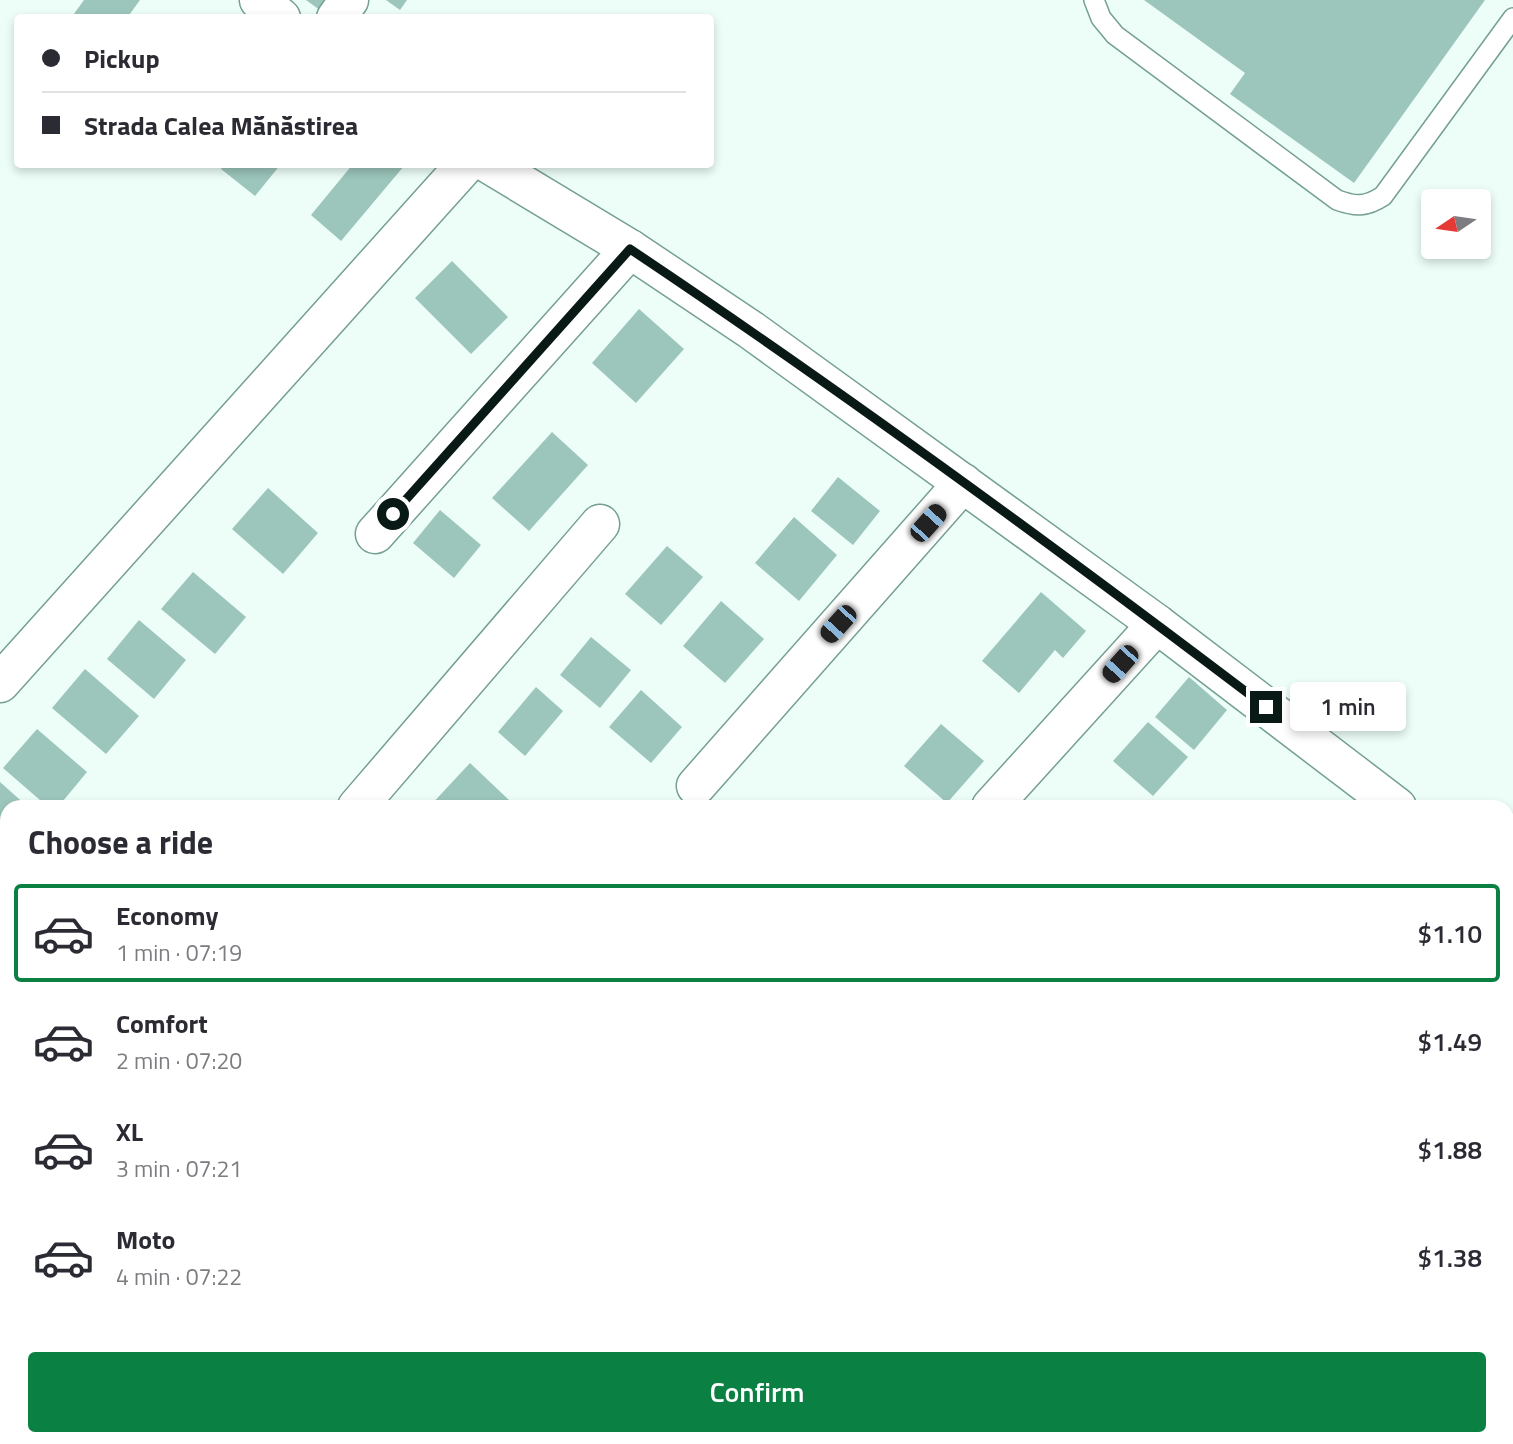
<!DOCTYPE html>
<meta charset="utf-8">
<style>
:root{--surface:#fff;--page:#f2f2f3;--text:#2b2b33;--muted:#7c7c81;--line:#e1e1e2;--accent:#0b8043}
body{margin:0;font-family:"Titillium Web",sans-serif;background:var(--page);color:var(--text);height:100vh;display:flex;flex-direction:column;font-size:26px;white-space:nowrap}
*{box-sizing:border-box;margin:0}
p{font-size:23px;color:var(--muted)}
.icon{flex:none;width:38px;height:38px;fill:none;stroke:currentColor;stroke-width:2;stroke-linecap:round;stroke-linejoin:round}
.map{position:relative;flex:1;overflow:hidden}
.sheet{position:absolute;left:0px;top:800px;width:1514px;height:646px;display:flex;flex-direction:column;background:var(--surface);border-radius:21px 21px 0 0;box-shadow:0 4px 10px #0003}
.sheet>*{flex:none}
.top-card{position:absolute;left:14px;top:14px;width:700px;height:154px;border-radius:7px;box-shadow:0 4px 10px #0003;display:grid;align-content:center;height:154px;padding:0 28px;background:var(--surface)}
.needle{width:46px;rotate:257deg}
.controls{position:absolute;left:1421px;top:189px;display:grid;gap:14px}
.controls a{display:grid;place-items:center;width:70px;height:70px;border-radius:7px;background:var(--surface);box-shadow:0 4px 10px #0003;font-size:35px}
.end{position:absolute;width:32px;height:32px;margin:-16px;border:9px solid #091a16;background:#fff;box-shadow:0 0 0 4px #fff}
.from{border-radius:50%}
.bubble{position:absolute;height:49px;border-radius:7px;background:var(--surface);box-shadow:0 4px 10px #0003;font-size:23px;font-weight:600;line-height:49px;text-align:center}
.car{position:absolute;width:21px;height:42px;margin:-21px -10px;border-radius:9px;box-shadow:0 0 5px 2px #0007;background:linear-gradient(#222 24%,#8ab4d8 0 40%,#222 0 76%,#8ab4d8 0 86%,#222 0)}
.top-card b{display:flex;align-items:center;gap:24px;height:66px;font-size:26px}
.top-card b+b{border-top:2px solid var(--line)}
.top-card i{width:18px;height:18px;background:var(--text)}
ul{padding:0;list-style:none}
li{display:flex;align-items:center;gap:21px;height:98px;margin:0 14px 10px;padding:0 14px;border:4px solid transparent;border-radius:7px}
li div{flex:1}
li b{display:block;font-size:26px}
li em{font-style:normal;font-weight:600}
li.current{border-color:var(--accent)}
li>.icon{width:63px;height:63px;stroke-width:1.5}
h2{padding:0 28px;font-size:32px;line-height:84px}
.cta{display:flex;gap:14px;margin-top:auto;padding:14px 28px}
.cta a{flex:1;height:80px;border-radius:7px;background:var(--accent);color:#fff;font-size:28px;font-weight:600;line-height:80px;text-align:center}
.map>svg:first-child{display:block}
.building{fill:#9cc6bb}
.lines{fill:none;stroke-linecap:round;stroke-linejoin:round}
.service-casing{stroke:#759f94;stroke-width:22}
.minor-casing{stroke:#759f94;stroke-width:41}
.service{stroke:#fff;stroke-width:19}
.minor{stroke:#fff;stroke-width:38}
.route{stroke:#091a16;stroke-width:9}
</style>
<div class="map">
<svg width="1513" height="1444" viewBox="0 0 1513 1444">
<rect width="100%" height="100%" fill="#edfef9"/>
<g class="building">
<polygon points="84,0 140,0 127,18 71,18"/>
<polygon points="306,0 334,0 324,13"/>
<polygon points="386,0 407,0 400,10"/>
<polygon points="1144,0 1485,0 1354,183 1230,94 1245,73"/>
<polygon points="224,164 281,164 255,196 221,169"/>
<polygon points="353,164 404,166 341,241 311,215"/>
<polygon points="452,261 508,317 471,354 415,298"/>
<polygon points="639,309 684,349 636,403 592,363"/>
<polygon points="552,432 588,465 529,531 492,498"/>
<polygon points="838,477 880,511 853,545 811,511"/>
<polygon points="268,488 318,533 283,574 232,529"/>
<polygon points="440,510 481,545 454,578 413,543"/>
<polygon points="794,517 837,555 799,601 755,563"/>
<polygon points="667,546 703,577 661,625 625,594"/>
<polygon points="193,572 246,617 215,654 161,609"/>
<polygon points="1041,592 1086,631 1063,658 1055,650 1019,693 982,661"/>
<polygon points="721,601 764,639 725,683 683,646"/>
<polygon points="139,620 186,660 154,699 107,659"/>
<polygon points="591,637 631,670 600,708 560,675"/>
<polygon points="85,669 139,716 106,754 52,708"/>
<polygon points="1189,677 1227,710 1194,750 1155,717"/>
<polygon points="536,687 563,711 525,756 498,732"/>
<polygon points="641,690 682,727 651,763 609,727"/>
<polygon points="1148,722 1188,757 1153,796 1113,761"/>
<polygon points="941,724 984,761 947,803 904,766"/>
<polygon points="37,729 87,772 58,807 48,807 3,768"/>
<polygon points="470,763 510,801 505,807 429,807"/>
<polygon points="0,782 28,807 7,807 7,856 0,850"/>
<polygon points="0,1374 7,1379 7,1399 0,1409"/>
</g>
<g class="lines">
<defs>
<path id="service" d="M1094 0 1101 18 1115 35 1337 200C1356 207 1366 207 1383 196L1513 18"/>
<g id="minor">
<polyline points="259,0 281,18"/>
<polyline points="336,18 349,0"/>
<polyline points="489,164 630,249 751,330 1157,624 1397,807"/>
<polyline points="375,534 630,249"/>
<polyline points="0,683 466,164"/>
<polyline points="696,786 963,483"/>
<polyline points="357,807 600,524"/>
<polyline points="991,807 1157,624"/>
<polyline points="1507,891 1513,896"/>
<polyline points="0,1139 7,1145"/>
<polyline points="400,1438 408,1444"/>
</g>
</defs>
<use href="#service" class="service-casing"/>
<use href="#minor" class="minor-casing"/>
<use href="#service" class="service"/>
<use href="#minor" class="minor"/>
</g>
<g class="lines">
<path class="route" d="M393 514 630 249C847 394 1058 549 1266 707"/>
</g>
</svg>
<div class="controls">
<a><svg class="needle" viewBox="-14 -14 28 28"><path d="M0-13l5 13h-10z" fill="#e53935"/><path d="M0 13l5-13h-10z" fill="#7c7c81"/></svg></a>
</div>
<i class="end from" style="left:393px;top:514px"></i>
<i class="end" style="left:1266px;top:707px"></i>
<div class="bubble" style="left:1290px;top:682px;width:116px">1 min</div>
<i class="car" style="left:928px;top:523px;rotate:42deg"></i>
<i class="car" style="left:838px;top:624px;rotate:222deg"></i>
<i class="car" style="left:1120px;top:664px;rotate:222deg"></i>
<div class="top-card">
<b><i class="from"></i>Pickup</b>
<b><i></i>Strada Calea Mănăstirea</b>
</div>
<section class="sheet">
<h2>Choose a ride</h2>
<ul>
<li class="current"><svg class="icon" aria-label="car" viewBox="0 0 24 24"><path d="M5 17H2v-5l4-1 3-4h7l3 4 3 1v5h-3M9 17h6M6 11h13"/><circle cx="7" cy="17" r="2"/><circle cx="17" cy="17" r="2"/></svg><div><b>Economy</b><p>1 min · 07:19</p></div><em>$1.10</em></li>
<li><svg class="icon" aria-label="car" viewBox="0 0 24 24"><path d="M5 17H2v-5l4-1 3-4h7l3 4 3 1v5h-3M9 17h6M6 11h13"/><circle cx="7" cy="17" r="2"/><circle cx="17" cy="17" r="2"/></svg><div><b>Comfort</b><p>2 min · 07:20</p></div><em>$1.49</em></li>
<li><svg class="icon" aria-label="car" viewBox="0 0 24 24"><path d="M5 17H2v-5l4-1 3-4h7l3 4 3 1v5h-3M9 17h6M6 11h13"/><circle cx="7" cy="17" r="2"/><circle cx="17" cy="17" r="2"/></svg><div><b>XL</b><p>3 min · 07:21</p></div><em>$1.88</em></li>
<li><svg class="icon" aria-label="car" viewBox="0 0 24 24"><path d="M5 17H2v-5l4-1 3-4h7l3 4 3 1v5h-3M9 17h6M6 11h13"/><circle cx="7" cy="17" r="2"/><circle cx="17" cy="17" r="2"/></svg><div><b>Moto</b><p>4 min · 07:22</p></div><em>$1.38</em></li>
</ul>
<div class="cta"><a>Confirm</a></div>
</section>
</div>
